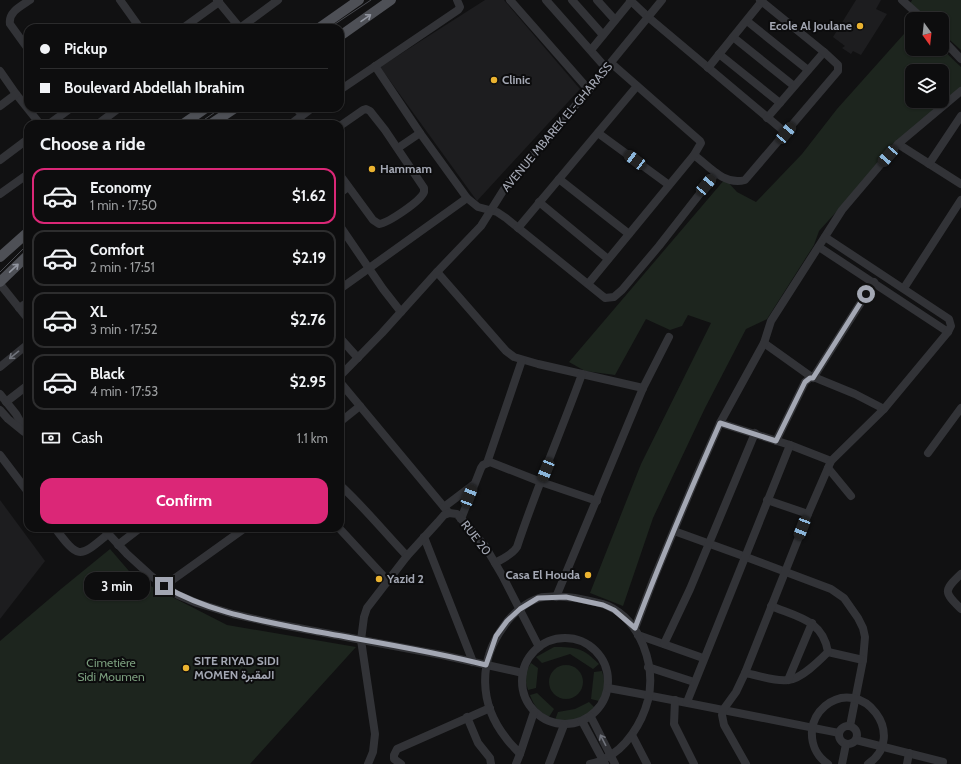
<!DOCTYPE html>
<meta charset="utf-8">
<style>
:root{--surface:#0d0d0e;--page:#1b1b1c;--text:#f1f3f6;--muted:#9a9c9e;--line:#2d2d2e;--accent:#db2777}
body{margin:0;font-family:Cabin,Vazirmatn,sans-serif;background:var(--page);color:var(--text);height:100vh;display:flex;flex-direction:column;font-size:15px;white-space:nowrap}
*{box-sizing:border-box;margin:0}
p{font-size:13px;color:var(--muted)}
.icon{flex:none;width:22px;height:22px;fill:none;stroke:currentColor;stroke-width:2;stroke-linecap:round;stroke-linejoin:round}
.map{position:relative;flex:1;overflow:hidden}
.drawer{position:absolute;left:24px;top:120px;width:320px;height:412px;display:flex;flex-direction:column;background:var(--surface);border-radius:12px;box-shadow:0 1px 3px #0004,0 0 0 1px var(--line)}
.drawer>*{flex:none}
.hud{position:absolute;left:24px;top:24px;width:320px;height:88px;border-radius:12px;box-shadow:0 1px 3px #0004,0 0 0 1px var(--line);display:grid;align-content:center;height:88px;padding:0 16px;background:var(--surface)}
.needle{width:26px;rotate:165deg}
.fabs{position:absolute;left:905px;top:12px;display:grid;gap:8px}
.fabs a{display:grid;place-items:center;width:44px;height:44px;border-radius:8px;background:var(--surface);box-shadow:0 1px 3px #0004,0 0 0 1px var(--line);font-size:20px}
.end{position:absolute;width:18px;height:18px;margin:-9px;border:5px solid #a3a7b3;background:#111;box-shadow:0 0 0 2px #111}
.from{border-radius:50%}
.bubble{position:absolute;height:28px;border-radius:12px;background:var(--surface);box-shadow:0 1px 3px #0004,0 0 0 1px var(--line);font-size:13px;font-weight:800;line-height:28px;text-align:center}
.car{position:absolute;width:12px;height:24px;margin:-12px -6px;border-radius:5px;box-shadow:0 0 3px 1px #0007;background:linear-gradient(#222 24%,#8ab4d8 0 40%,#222 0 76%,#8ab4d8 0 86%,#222 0)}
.hud b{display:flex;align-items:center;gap:14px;height:38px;font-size:15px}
.hud b+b{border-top:1px solid var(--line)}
.hud i{width:10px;height:10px;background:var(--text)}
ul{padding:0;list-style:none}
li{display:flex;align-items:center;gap:12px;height:56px;margin:0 8px 6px;padding:0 8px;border:2px solid var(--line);border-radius:12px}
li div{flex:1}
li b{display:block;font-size:15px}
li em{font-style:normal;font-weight:800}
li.current{border-color:var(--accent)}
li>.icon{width:36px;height:36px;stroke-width:1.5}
h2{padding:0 16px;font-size:18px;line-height:48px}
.pay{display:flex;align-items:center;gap:10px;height:44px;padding:0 16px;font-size:15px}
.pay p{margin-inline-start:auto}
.action{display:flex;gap:8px;margin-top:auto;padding:8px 16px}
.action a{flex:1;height:46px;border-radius:12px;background:var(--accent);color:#fff;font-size:16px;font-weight:800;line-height:46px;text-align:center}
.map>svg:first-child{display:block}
.built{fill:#1d1d1f}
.green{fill:#1d251e;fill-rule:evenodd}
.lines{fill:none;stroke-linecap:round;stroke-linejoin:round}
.minor{stroke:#323337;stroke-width:8}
.major{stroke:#4e5056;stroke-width:10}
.tram{stroke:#494b50;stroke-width:1}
.oneway{stroke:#9296a0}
.oneway2{stroke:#70737b}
.route{stroke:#a3a7b3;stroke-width:5}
.poi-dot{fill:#ebb330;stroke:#0c0c0d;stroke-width:1.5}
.labels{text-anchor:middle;stroke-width:4;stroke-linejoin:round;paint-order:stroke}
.poi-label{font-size:12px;font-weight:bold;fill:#a3a7b3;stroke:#0c0c0d;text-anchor:start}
.street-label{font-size:12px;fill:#a3a7b3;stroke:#0c0c0d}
.park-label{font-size:12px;fill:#7a9d7d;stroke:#0c0c0d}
</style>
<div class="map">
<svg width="961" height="764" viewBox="0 0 961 764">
<rect width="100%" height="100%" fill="#111112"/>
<g class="built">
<polygon points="485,0 504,0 580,89 477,201 380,67"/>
<polygon points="856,0 881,0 876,9 887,14 861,55 853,51 851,54 842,48 845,46 833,37"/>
<polygon points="0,500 45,561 0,619"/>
</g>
<g class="green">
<polygon points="912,0 961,0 961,50 942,33 942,19 927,19 910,4"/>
<path d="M912 25V49H942L961 67V89L899 142 819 231 814 245 767 319 746 329 705 408 653 518 623 606 590 593 641 464 711 323 688 315 682 326 670 330 646 319 615 375 585 371 569 362 725 179 737 192 756 202 802 154 837 109ZM912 71H942V101H912Z"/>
<polygon points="110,549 135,578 227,625 356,647 250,764 0,764 0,641 61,589"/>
<path d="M554 647C577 647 583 648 599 664L593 669 570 654 542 663 536 657Z"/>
<polygon points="531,663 538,668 536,688 528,690 524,676"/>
<circle cx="566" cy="682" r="17"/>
<path d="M602 671C605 684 609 691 599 701L591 699 594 672Z"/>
<path d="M537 693 554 709 549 717C539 712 534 706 530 695Z"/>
<path d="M589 702 595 708C584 721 572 724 555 720L558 712 575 709Z"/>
</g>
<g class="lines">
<g class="minor">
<polyline points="120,0 140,28"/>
<polyline points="217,0 240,28"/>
<polyline points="510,0 589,90"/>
<polyline points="546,0 606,68"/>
<polyline points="572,0 603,35"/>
<polyline points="597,0 615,20"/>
<polyline points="630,0 648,17 786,133"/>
<polyline points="902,0 923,19"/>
<polyline points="747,21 808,70"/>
<polyline points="183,28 219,2 219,0"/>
<polyline points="240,28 278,0"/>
<polyline points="733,37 794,86"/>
<polyline points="942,39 961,59"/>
<path d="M28 49 10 24C8 12 21 6 30 0"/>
<polyline points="591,50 631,1"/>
<polyline points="719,54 780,103"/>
<polyline points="375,66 420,133 467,198 478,207 497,212 506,218 605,298 614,297 622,290 659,246 716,173"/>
<polyline points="708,68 762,1"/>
<polyline points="0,71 16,94 40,124"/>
<polyline points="340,90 458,10 460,7 457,0"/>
<polyline points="0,106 16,94"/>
<polyline points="296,108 302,115"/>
<polyline points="767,118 824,52"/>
<polyline points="49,124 71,108"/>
<polyline points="98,124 119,108"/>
<polyline points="291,124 312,108"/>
<path d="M340 126 363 110 366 109 370 111 385 130 424 188V192C421 201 388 223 379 224L373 220 340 175"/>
<polyline points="598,133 669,185"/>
<polyline points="898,144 961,184"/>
<polyline points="398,148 420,133"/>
<path d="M694 155C709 166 724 186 745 180L838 71V65L824 52 760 0"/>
<polyline points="0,160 28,139"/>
<polyline points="929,164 961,116"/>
<polyline points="559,179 629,234"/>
<polyline points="340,193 348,187"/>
<polyline points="0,194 28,174"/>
<polyline points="539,202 608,259"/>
<polyline points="340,226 383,289 401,312"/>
<polyline points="518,228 637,86"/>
<polyline points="819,247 948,332"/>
<polyline points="437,272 506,351 514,357 538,364 643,388"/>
<polyline points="0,284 28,319"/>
<polyline points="588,284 694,155 701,143 700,141 611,63"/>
<polyline points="904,288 961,200"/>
<polyline points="340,289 467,198"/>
<polyline points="19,308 28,302"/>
<polyline points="340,338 358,358"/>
<polyline points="764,343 813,378 874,282"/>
<polyline points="0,367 28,344"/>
<polyline points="340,376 382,333 437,272 481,226 508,183 581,99 662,0"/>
<polyline points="340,382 449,513"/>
<polyline points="0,394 16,414 28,435"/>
<polyline points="6,402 28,385"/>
<polyline points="0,410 8,419 24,432"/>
<polyline points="340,422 360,406"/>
<polyline points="720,423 790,445 831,461"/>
<polyline points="776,441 805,382 810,378 816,378 855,394 884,409"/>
<polyline points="928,453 961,408"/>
<polyline points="0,455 28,492"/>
<polyline points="487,463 522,360"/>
<polyline points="828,468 851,496"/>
<path d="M340 485C364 507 385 533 407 556"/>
<polyline points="767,500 808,514"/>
<polyline points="444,507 473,485"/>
<polyline points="461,519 481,468 483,465 490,462 541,482 597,501"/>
<path d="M55 528C79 560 79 558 108 534"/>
<polyline points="103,528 127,554 149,574 164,586 178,595 197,603 233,614 277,624 442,655 523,673"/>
<polyline points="339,528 388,581"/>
<polyline points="674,531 746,557 831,589 844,598 858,618 863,628 865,637 863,660 850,726"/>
<polyline points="424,537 473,662"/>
<polyline points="118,545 140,528"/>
<path d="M495 563C502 559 512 555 517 547 536 489 561 432 582 374"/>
<path d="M961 574C943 591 944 592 961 609"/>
<polyline points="164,586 245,528"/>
<polyline points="556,597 643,388 669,337"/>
<polyline points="635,628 654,578 697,475 720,423 764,343 771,321 842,210 898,144 961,91"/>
<polyline points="638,635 703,658"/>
<circle cx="565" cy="681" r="43"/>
<polyline points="664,644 690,589 755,433"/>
<polyline points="828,652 863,660"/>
<polyline points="648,667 694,682"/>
<path d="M745 673C758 675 774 682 788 680 801 679 819 661 828 652 823 620 797 617 771 606"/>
<polyline points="788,680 812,623"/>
<path d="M608 688C686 702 762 718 839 733"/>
<polyline points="675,700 674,724 694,764"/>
<polyline points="687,702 790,445"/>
<path d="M534 712 520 754C516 749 510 744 506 738 479 704 478 661 504 626 511 615 526 602 539 598 550 595 564 597 575 598 586 600 598 602 608 606 641 621 656 666 648 700 642 723 626 749 604 759 600 762 595 763 590 764"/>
<polyline points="467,717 478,743 490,758 491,764"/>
<polyline points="591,717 615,764"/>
<polyline points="582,721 605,764"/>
<circle cx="848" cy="735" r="9"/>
<polyline points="632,735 647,764"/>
<polyline points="856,740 943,762"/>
<polyline points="368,764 373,752 375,734 361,640 364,617 367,608 407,556 438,522 444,515 449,513 457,514 485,546 502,575 539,647"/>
<polyline points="401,764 394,759 394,755 397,749 490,708"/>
<polyline points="516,764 520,754"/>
<polyline points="549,764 564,725"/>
<polyline points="746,764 724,725 722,715 723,710 736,692 745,673 808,514 831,461 884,409 948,332 951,326 949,319 825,237"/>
<path d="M828 764C816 756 811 743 812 730 813 720 818 712 825 706 862 675 909 736 868 764"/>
<polyline points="842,764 846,744"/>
<polyline points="907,764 909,753"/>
</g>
<g class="major">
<polyline points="319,28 359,0"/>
<polyline points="340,36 391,0"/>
<polyline points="183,124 206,108"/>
<polyline points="211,124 235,108"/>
<polyline points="0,257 28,232"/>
<polyline points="0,282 28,255"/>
</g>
<g class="tram">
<polyline points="329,28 371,0"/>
<polyline points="198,124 221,108"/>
<polyline points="0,272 28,244"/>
</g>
</g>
<defs><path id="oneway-shaft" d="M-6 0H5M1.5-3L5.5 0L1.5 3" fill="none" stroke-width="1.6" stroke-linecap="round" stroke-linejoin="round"/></defs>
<g class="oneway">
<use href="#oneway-shaft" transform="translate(366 18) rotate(-35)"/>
<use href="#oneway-shaft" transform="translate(14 268) rotate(-43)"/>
</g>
<g class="oneway2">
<use href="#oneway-shaft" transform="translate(14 355) rotate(141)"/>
<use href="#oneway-shaft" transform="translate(603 740) rotate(-117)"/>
</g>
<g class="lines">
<path class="route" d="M164 586C208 612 258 620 308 630 367 641 428 650 486 665L496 636 507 621 520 609 538 598 566 597 603 605 614 610 635 628C661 559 690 491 720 423L776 441 805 382 810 378H813L866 294"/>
</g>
<g class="poi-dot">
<circle cx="860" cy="26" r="4"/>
<circle cx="494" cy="80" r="4"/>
<circle cx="372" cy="169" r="4"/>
<circle cx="588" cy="575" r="4"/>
<circle cx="379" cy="579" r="4"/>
<circle cx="186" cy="668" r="4"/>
</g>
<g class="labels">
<g class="poi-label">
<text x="852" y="30" text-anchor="end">Ecole Al Joulane</text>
<text x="502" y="84">Clinic</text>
<text x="380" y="173">Hammam</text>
<text x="580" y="579" text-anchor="end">Casa El Houda</text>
<text x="387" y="583">Yazid 2</text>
<text x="194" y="665">SITE RIYAD SIDI<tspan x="194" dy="14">MOMEN المقبرة</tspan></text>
</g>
<g class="street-label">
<text transform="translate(557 127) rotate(-50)" y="4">AVENUE MBAREK EL-GHARASS</text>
<text transform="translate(476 538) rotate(52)" y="4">RUE 20</text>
</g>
<g class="park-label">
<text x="111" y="667">Cimetière<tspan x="111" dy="14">Sidi Moumen</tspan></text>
</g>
</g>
</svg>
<div class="fabs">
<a><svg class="needle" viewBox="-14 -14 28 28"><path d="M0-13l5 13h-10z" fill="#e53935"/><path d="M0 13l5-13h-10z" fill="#9a9c9e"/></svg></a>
<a><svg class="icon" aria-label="layers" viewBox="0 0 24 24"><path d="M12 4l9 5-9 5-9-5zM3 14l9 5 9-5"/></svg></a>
</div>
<i class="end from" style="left:866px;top:294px"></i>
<i class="end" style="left:164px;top:586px"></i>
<div class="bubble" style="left:84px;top:572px;width:66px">3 min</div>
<i class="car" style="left:786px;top:133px;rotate:40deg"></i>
<i class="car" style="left:888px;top:156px;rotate:221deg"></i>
<i class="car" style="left:635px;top:160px;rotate:307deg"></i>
<i class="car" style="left:706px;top:185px;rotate:40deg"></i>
<i class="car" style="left:546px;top:470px;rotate:202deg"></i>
<i class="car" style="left:469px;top:496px;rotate:21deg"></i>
<i class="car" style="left:802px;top:528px;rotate:201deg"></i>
<div class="hud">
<b><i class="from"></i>Pickup</b>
<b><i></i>Boulevard Abdellah Ibrahim</b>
</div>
<section class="drawer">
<h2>Choose a ride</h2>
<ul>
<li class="current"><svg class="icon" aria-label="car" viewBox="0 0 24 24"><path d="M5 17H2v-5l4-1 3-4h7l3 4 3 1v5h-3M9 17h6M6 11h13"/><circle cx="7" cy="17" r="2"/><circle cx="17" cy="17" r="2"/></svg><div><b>Economy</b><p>1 min · 17:50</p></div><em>$1.62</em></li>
<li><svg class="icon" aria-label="car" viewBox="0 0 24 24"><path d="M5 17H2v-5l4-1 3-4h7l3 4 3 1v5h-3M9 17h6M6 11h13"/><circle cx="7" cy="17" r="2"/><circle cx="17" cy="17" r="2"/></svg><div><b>Comfort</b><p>2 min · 17:51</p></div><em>$2.19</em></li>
<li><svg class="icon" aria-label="car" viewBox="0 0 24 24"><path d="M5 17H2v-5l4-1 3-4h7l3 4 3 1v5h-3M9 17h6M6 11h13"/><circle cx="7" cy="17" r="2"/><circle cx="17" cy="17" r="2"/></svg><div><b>XL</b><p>3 min · 17:52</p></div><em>$2.76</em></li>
<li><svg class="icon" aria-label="car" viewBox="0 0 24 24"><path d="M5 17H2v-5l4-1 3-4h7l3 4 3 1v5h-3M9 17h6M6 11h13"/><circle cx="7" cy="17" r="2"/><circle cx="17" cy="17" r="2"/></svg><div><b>Black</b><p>4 min · 17:53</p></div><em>$2.95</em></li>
</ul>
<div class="pay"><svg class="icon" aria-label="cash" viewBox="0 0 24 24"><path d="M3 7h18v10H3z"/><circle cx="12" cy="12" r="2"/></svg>Cash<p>1.1 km</p></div>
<div class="action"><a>Confirm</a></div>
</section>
</div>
